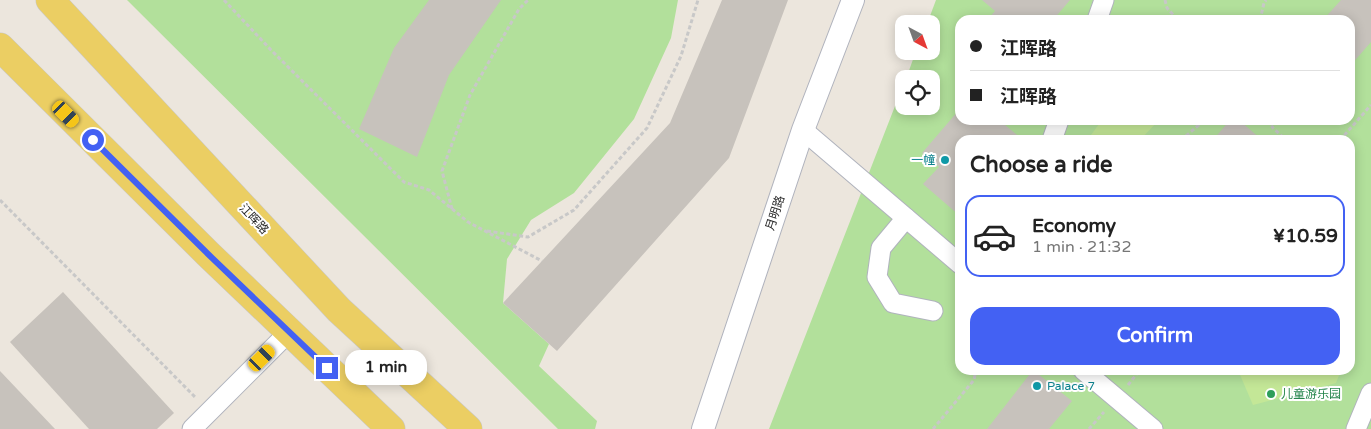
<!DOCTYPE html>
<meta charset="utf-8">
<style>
:root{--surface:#fff;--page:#f2f2f2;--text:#222;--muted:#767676;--line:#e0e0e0;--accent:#4361f3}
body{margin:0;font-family:"Varela Round","Noto Sans SC",sans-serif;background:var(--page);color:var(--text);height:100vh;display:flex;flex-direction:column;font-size:19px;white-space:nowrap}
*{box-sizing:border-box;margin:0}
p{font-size:16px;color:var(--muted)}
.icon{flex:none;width:28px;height:28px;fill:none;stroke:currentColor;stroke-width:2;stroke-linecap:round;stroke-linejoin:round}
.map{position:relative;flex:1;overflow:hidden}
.panel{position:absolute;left:955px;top:135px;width:400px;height:240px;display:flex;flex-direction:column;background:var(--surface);border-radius:15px;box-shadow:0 2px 12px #0003}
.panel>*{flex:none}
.banner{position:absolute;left:955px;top:15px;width:400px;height:110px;border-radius:15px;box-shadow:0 2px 12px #0003;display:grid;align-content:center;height:110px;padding:0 15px;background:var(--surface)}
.needle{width:32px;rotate:139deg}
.buttons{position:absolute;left:895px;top:15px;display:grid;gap:10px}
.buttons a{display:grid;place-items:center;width:45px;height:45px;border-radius:10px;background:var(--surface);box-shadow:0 2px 12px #0003;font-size:25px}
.end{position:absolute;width:22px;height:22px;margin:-11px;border:6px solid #4361f3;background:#fff;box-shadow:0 0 0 2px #fff}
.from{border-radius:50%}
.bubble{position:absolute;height:35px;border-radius:15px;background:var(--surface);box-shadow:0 2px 12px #0003;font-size:16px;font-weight:800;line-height:35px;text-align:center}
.car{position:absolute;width:15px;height:30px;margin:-15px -8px;border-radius:6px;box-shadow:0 0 4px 1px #0007;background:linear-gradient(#f5c518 24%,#345 0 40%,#f5c518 0 76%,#345 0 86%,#f5c518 0)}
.banner b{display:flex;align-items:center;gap:18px;height:48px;font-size:19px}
.banner b+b{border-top:1px solid var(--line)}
.banner i{width:12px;height:12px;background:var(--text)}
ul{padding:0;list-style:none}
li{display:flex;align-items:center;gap:15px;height:82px;margin:0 10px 8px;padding:0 5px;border:2px solid var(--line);border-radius:15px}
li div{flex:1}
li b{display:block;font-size:19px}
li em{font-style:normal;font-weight:800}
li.current{border-color:var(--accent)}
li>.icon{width:45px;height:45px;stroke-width:1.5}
h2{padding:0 15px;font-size:22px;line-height:60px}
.primary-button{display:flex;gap:10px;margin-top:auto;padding:10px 15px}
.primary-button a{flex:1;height:58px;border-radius:15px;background:var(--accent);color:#fff;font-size:20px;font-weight:800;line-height:58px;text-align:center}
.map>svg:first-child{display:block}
.green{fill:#b2e09b;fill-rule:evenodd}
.pitch{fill:#c4e797}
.building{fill:#c7c2bc}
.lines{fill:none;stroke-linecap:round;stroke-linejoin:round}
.minor-casing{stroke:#b0b3bd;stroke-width:21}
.tertiary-casing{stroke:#b0b3bd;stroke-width:24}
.primary-casing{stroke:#c8c8c8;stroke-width:29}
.path{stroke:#c8c8c8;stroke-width:3;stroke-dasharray:4 2.5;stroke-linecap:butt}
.minor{stroke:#fff;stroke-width:19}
.tertiary{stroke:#fff;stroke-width:22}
.primary{stroke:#ebce63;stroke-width:28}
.route{stroke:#4361f3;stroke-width:6}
.culture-dot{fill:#0f9aa8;stroke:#fff;stroke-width:2}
.leisure-dot{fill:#2e9e5b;stroke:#fff;stroke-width:2}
.labels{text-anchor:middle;stroke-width:4;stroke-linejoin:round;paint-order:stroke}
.culture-label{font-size:12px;fill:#0d838f;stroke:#fff;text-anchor:end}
.street-label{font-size:12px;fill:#2a2a2a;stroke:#fff}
.leisure-label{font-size:12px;fill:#27864d;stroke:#fff;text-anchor:start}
</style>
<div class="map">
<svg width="1371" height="429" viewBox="0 0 1371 429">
<rect width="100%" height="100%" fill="#ece6dd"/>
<g class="green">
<polygon points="127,0 678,0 671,38 634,119 574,193 531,220 507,259 503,303 549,344 539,366 597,421 595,429 558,429"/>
<path d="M936 0H1371V429H769L904 83V106H931V79H906L916 51H931V24H927ZM960 20H1350V120H960ZM960 140H1350V370H960Z"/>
</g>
<g class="pitch">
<polygon points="1102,120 1159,120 1140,140 1099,140 1091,135"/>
<polygon points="1238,370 1341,370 1336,383 1253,405"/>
</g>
<g class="building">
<polygon points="429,0 501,0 449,75 417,157 359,129 394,48"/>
<polygon points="722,0 788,0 729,158 557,351 503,303 670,123"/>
<polygon points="982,0 1070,0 1053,20 987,20 995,11"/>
<polygon points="1341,0 1371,0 1371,42 1350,66 1350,20 1323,20"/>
<polygon points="959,110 960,120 970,120 974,123 976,120 999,120 1023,140 960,140 960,216 923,184 939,167 922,153"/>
<polygon points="1230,120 1239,120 1262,140 1213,140"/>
<polygon points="63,292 174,413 157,429 89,429 10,342"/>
<polygon points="1033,370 1072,401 1049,429 987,429"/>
<polygon points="0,371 55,429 0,429"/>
</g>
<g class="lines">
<defs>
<g id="minor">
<polyline points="1097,20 1104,0"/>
<polyline points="803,130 960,264"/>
<polyline points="1052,140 1059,120"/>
<polyline points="906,218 881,248 877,277 893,303 933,311"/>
<polyline points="1083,370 1153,429"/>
<polyline points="192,429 289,332"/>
<polyline points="1356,429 1371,393"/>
</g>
<polyline id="tertiary" points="703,429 803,130 853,0"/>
<g id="primary">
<polyline points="50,0 339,310 468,429"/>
<polyline points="0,47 208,254 391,429"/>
</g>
</defs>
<use href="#minor" class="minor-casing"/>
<use href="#tertiary" class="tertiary-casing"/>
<use href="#primary" class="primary-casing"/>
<g class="path">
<polyline points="224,0 271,50 404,182 429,190 468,222 542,261"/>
<polyline points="1165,0 1167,8 1178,20"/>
<polyline points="1260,20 1264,3 1266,0"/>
<polyline points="1268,120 1273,128 1286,140"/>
<polyline points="1181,140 1205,120"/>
<polyline points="1340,140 1371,105"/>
<polyline points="0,200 196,398"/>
<polyline points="452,209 442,171 470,95 519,9 528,0"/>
<polyline points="487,231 528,237 574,210 647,128 681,56 698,0"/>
<polyline points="1128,385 1140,370"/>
<polyline points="933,429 974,380 976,370"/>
<polyline points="1089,429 1104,412"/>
</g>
<use href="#minor" class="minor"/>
<use href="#tertiary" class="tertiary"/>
<use href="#primary" class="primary"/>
</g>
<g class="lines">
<polyline class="route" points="93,140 208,254 327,368"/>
</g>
<g class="culture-dot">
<circle cx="945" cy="160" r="5"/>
<circle cx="1037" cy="386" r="5"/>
</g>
<circle class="leisure-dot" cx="1271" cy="394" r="5"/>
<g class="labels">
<g class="culture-label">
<text x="935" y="164">一幢</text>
<text x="1047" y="390" text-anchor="start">Palace 7</text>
</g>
<g class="street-label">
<text transform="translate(775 213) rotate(-72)" y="4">月明路</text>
<text transform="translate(254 219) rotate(47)" y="4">江晖路</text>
</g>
<g class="leisure-label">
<text x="1281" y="398">儿童游乐园</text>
</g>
</g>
</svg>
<div class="buttons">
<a><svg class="needle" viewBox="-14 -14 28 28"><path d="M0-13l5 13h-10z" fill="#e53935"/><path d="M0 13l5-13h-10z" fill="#767676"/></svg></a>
<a><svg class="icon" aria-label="locate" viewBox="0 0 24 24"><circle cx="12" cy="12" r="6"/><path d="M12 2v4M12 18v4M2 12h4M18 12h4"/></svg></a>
</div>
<i class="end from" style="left:93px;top:140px"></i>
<i class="end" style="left:327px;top:368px"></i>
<div class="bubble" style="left:345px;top:350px;width:82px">1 min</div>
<i class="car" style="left:66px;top:114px;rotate:135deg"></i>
<i class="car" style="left:262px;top:358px;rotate:45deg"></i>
<div class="banner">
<b><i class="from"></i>江晖路</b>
<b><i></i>江晖路</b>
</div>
<section class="panel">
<h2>Choose a ride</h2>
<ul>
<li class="current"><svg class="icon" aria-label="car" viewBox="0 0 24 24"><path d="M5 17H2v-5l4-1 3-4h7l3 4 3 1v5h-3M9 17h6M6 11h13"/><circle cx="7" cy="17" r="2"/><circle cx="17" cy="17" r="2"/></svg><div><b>Economy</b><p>1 min · 21:32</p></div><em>¥10.59</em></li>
</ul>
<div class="primary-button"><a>Confirm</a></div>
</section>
</div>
